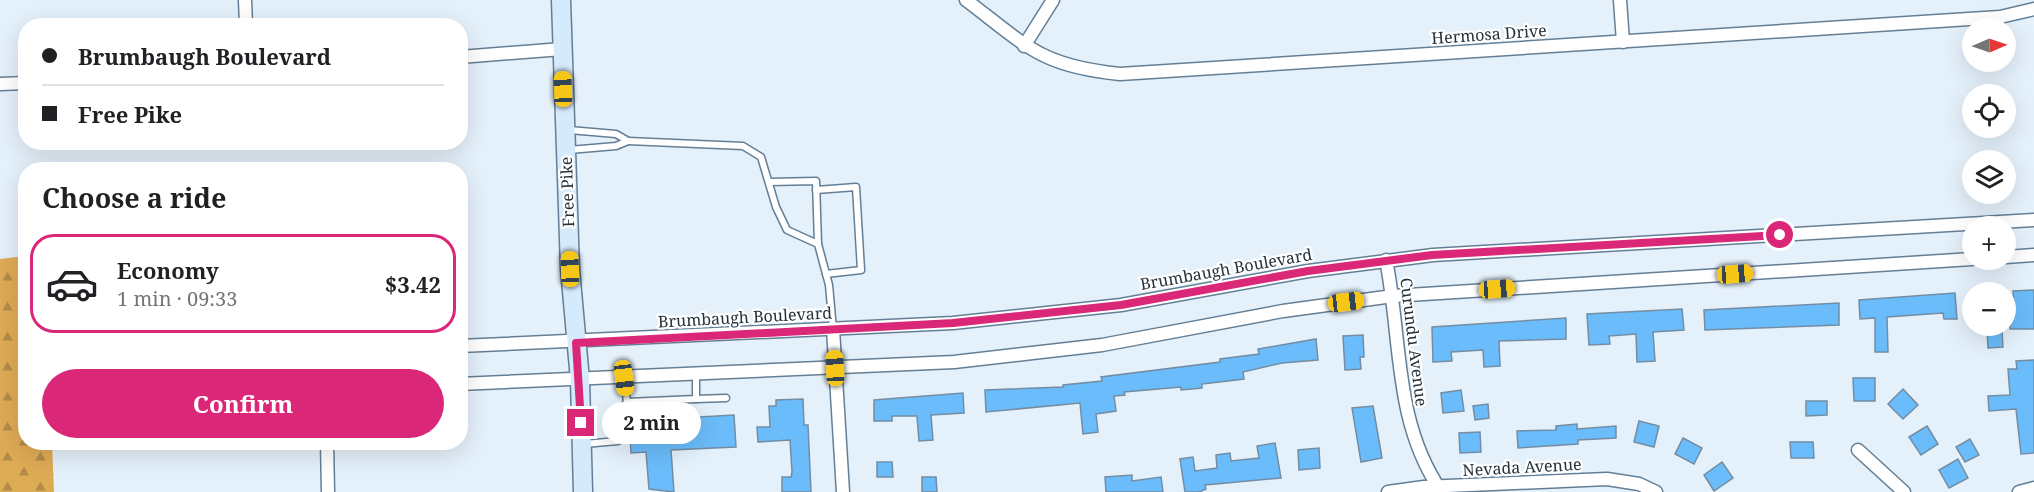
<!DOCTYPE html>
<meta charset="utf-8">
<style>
:root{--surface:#fff;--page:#f2f2f2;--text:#202124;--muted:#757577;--line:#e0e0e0;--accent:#db2777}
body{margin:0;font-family:"Noto Serif",serif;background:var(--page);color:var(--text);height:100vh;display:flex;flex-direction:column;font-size:22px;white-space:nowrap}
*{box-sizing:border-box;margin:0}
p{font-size:20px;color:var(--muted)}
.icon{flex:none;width:33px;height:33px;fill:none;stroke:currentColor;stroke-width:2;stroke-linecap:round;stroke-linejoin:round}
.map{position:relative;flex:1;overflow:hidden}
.drawer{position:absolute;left:18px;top:162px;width:450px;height:288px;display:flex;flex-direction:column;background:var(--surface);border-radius:24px;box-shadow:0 6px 24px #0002}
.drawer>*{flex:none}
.hud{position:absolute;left:18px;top:18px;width:450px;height:132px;border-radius:24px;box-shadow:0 6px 24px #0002;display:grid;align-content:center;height:132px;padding:0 24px;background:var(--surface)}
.needle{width:39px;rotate:88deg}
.tools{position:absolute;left:1962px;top:18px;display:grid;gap:12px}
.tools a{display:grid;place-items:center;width:54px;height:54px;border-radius:50%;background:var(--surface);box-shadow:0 6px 24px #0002;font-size:30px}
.end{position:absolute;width:27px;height:27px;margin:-14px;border:8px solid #db2777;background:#fff;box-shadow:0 0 0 3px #fff}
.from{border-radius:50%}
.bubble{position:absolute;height:42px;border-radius:21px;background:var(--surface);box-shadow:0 6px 24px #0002;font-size:20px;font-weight:700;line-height:42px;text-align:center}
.car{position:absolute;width:18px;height:36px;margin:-18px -9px;border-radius:8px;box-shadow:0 0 4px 2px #0007;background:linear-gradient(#f5c518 24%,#345 0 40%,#f5c518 0 76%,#345 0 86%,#f5c518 0)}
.hud b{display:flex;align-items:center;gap:21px;height:57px;font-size:22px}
.hud b+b{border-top:2px solid var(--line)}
.hud i{width:15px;height:15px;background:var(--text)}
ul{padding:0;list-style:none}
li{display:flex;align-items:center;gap:18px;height:99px;margin:0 12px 9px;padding:0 12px;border:3px solid transparent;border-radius:24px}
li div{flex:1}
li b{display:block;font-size:22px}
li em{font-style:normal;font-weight:700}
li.current{border-color:var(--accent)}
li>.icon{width:54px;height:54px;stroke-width:1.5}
h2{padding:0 24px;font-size:27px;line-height:72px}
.action{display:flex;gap:12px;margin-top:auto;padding:12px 24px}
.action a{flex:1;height:69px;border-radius:36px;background:var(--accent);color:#fff;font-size:24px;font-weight:700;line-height:69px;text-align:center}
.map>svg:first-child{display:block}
.forest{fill:url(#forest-firs)}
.building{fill:#6bbcfa;stroke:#728da4;stroke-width:1.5}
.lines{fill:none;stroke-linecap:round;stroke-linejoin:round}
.lane-casing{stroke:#647f95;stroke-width:9}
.street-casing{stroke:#647f95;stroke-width:15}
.secondary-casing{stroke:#647f95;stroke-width:21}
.lane{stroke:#fff;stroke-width:6}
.street{stroke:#fff;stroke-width:12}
.secondary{stroke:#d5eafb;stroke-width:18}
.route{stroke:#db2777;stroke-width:8}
.labels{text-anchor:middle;stroke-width:4.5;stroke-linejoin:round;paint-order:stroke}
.street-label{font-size:16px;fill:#25313a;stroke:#fff}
</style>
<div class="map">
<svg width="2034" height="492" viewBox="0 0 2034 492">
<defs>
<pattern id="forest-firs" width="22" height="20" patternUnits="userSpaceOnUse" patternTransform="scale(1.5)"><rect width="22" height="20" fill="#deab55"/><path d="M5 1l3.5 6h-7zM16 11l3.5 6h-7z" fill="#b48c47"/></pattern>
</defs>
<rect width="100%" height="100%" fill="#e4f0fa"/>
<polygon class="forest" points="25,256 26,442 52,443 54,492 0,492 0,259"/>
<g class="building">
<polygon points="2034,290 2034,329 2010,329 2009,304 2014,304 2013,291"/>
<polygon points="1955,293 1957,319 1944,319 1943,313 1887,317 1888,352 1875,352 1875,318 1860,319 1859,300"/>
<polygon points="1839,303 1839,325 1705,330 1704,310"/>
<polygon points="1682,309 1684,330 1653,332 1655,361 1637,362 1636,334 1609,336 1610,344 1589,345 1587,314"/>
<polygon points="1566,318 1566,339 1499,341 1500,366 1484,367 1483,350 1451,352 1452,361 1433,362 1432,327"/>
<polygon points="2002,330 2003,347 1988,348 1987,331"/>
<polygon points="1363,335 1364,357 1360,357 1361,369 1345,370 1343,336"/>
<polygon points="1316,339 1318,360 1282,363 1243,372 1244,379 1202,384 1202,388 1181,390 1181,387 1124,392 1125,395 1114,396 1116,411 1096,414 1098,432 1083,434 1080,403 986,412 985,390 1063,387 1063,385 1102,381 1101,377 1220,362 1220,359 1259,354 1258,349"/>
<polygon points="2034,360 2034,453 2021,454 2016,409 1989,411 1988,396 2010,395 2008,369 2017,369 2016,361"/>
<polygon points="1853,378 1875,378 1875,401 1854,401"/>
<polygon points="1903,389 1918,405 1903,419 1888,404"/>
<polygon points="1461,390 1464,411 1443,413 1441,393"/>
<polygon points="963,393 964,413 931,415 933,440 919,441 917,416 892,416 892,421 874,421 874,400"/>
<polygon points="803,399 804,425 808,425 811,492 782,492 782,477 791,477 792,472 790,440 758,442 757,427 770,427 769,406 776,406 776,400"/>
<polygon points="1806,401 1827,401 1827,415 1806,416"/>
<polygon points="1488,404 1489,418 1475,420 1473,406"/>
<polygon points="1373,406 1382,458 1361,462 1352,408"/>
<polygon points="734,415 736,447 671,450 674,492 649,489 646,452 631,453 629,421"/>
<polygon points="1639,421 1659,426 1654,447 1634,442"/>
<polygon points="1577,424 1577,429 1616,426 1616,438 1578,440 1578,444 1518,448 1517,431 1556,430 1556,426"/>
<polygon points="1927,426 1938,444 1921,455 1909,437"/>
<polygon points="1480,432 1481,452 1460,453 1459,433"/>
<polygon points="1683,438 1702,448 1694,464 1675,454"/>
<polygon points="1970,439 1979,455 1965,462 1956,447"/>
<polygon points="1790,442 1813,442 1814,458 1791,458"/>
<polygon points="1275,443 1281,478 1205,485 1206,489 1199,492 1185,492 1180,459 1193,457 1195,471 1217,468 1216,455 1230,453 1231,461 1259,458 1257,446"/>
<polygon points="1319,448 1320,468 1299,470 1298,450"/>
<polygon points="1958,459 1968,478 1949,488 1939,470"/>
<polygon points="877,462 892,462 893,477 877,477"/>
<polygon points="1722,462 1733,478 1714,491 1704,475"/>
<polygon points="1132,475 1132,481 1161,477 1163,492 1106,492 1105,477"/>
<polygon points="922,477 936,477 937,492 922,492"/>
</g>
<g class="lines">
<defs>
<g id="lane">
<polyline points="569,130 616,134 628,141 616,146 569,150"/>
<polyline points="628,141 743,146 761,157 776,207 787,230 818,244 829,285 833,329"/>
<polyline points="769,182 816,181 818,244"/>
<polyline points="816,190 856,187 861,270 826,274"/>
<polyline points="624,378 627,402 696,399 696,374"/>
<polyline points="696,399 726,398"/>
<polyline points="584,444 618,441 617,414 627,402"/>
</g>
<g id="street">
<polyline points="245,0 246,26"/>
<path d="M966 0C1027 46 1040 66 1120 74L2000 17 2034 9"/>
<polyline points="1620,0 1623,42"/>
<polyline points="1024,46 1053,0"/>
<polyline points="460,57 562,49"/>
<polyline points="0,84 26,83"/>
<polyline points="2006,257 2034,255"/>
<path d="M1386 260C1402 339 1393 421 1441 491"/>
<polyline points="833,329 843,492"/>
<polyline points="460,346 953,323 1121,305 1308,271 1433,255 2034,220"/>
<polyline points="460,384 954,362 1102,345 1283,311 1393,296 1972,259"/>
<polyline points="327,442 328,492"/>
<polyline points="1858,450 1904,492"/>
<polyline points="1388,492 1424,487 1607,479 1639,484 1656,492"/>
<polyline points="2019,492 2034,488"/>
</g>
<polyline id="secondary" points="561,0 570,269 580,380 583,492"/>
</defs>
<use href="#lane" class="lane-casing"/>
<use href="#street" class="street-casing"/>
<use href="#secondary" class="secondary-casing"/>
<use href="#lane" class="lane"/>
<use href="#street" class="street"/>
<use href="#secondary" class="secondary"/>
</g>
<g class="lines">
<polyline class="route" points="581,423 576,343 953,323 1121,305 1308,271 1432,255 1780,235"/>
</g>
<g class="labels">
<g class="street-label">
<text transform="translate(1489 34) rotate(-4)" y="6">Hermosa Drive</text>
<text transform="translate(567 192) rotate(-92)" y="6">Free Pike</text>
<text transform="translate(1226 269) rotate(-10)" y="6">Brumbaugh Boulevard</text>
<text transform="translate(745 317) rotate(-3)" y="6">Brumbaugh Boulevard</text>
<text transform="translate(1414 342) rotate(83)" y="6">Curundu Avenue</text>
<text transform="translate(1522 467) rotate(-3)" y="6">Nevada Avenue</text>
</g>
</g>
</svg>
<div class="tools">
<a><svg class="needle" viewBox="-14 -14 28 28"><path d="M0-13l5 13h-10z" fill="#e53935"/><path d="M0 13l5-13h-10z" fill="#757577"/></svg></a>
<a><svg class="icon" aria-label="locate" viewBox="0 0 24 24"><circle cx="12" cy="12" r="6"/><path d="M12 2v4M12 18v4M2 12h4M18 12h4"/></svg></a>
<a><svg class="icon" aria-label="layers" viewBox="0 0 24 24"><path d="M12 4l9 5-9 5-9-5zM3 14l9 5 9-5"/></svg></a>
<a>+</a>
<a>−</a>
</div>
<i class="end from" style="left:1780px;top:235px"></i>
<i class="end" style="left:581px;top:423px"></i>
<div class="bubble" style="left:602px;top:402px;width:99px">2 min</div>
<i class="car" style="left:563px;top:89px;rotate:358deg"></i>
<i class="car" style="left:570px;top:269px;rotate:358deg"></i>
<i class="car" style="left:1735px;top:274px;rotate:86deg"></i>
<i class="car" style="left:1497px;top:289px;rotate:86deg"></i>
<i class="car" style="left:1346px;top:302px;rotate:83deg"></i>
<i class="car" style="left:835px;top:368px;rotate:357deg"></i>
<i class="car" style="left:624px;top:378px;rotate:173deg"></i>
<div class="hud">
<b><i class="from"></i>Brumbaugh Boulevard</b>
<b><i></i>Free Pike</b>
</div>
<section class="drawer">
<h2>Choose a ride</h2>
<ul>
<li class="current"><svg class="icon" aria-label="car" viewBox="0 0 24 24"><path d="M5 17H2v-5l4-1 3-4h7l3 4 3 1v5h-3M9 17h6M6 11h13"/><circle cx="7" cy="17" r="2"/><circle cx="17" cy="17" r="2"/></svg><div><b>Economy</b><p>1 min · 09:33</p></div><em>$3.42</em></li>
</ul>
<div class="action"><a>Confirm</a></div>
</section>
</div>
